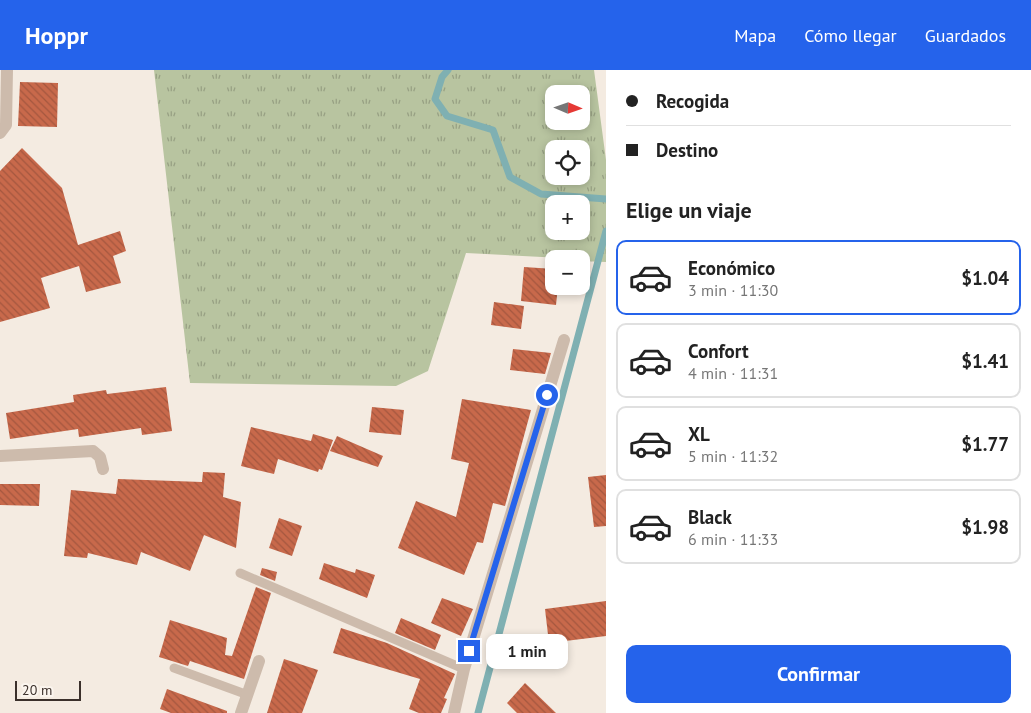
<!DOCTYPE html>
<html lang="es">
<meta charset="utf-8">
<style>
:root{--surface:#fff;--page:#f6f6f6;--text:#222;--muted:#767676;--line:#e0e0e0;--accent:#2563eb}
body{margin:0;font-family:"PT Sans",sans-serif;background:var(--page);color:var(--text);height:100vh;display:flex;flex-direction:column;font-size:19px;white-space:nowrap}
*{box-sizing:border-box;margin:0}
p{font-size:16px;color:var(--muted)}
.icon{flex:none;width:28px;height:28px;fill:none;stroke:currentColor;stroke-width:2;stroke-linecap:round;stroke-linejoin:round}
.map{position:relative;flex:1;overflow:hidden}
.sheet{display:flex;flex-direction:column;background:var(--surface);width:425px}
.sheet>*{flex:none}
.banner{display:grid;align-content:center;height:110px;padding:0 20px;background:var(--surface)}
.needle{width:32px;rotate:92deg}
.tools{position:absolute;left:545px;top:15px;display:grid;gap:10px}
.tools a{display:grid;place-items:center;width:45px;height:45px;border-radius:10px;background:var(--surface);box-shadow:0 2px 8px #0003;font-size:25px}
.scale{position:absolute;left:15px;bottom:12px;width:66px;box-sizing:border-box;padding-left:5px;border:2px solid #3b302b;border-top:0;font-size:14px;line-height:18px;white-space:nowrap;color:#3b302b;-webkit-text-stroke:4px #fbf5ee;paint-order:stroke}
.end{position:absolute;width:22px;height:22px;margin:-11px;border:6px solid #2563eb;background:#fff;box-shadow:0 0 0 2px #fff}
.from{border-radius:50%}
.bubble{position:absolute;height:35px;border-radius:10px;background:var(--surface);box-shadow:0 2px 8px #0003;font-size:16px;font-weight:600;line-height:35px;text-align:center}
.banner b{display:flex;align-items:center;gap:18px;height:48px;font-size:19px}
.banner b+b{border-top:1px solid var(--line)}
.banner i{width:12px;height:12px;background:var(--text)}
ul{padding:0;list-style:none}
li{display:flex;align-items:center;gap:15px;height:75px;margin:0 10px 8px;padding:0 10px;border:2px solid var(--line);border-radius:10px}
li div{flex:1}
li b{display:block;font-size:19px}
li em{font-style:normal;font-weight:600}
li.selected{border-color:var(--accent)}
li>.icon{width:45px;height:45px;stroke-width:1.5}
h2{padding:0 20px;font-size:22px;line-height:60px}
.button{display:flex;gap:10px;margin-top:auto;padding:10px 20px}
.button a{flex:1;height:58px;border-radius:10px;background:var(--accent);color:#fff;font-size:20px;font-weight:600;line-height:58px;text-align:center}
header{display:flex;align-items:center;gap:30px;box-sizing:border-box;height:70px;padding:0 25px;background:var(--accent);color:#fff}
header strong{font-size:24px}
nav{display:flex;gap:28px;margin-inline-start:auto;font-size:18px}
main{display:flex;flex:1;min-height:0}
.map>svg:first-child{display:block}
.grass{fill:url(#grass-tufts);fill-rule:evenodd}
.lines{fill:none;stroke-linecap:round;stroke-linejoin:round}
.stream{stroke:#7fb0b2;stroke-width:7}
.building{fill:url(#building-back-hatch)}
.service{stroke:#cdbbac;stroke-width:9}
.minor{stroke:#cdbbac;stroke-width:12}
.route{stroke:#2563eb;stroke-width:6}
</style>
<header>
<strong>Hoppr</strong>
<nav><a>Mapa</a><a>Cómo llegar</a><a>Guardados</a></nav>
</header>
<main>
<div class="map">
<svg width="606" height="643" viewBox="0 0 606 643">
<defs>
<pattern id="grass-tufts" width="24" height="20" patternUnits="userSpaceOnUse" patternTransform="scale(1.25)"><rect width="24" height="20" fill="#b8c4a0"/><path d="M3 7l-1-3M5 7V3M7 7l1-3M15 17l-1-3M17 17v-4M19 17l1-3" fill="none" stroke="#97a083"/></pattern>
<pattern id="building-back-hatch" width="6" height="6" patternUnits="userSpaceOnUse" patternTransform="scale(1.25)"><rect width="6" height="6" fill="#c8694b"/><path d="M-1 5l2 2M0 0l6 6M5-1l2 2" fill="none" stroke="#a4573f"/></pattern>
</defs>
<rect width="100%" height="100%" fill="#f4ebe1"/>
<path class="grass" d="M154 0H594L606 90V192L581 191V189L466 183 428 301 396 316 190 313ZM554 24H581V51H554ZM554 79H581V106H554ZM554 134H581V161H554Z"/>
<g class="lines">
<g class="stream">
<polyline points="448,0 442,7 435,29 447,46 493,60 510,107 541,124 606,129"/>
<polyline points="478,643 606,161"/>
</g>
</g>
<g class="building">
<polygon points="20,12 58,13 57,57 18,56"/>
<polygon points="22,78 62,118 78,175 120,161 126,181 113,186 121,213 86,222 79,196 41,208 50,238 0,252 0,101"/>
<polygon points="524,197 554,199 554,216 558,216 556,235 521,231"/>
<polygon points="494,232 524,236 521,259 491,255"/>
<polygon points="513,279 551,283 545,304 510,300"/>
<polygon points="166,317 172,361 142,365 141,358 79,367 78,359 10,369 6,343 74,332 73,325 106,320 107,324"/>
<polygon points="462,329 531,340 505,436 493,433 483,473 477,472 464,505 398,478 416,431 456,447 469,393 451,389"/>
<polygon points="372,337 404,340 401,365 369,362"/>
<polygon points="251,357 311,371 313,364 333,370 322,400 319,399 318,402 278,389 274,404 241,396"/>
<polygon points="337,366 383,386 378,397 330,381"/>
<polygon points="203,402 225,403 223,427 241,432 236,478 204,465 190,501 141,482 137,495 88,483 87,488 64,486 71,420 116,424 118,409 202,412"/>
<polygon points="606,405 606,456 594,457 588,407"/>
<polygon points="0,414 40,414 39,436 0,435"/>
<polygon points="279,448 302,456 292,486 269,478"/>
<polygon points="324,493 355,503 356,499 375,505 367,528 319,509"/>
<polygon points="262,498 277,502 275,511 260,505"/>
<polygon points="256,517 271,523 244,609 190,591 188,596 159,587 170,550 227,568 225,585 232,586"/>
<polygon points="442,528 473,539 461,566 431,553"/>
<polygon points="606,531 606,566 549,573 545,539"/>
<polygon points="401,548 441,565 435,580 395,563"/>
<polygon points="341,558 387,573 455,604 444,628 447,629 441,643 419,643 409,639 420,609 333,583"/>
<polygon points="284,589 318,600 302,643 267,643"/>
<polygon points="525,613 556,643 517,643 507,633"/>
<polygon points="167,619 227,641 227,643 171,643 160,639"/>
</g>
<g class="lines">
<g class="service">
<polyline points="240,503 464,599"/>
<polyline points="174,598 248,625"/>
</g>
<g class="minor">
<polyline points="0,63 6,55 7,0"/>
<polyline points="0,386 93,381 100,387 103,399"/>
<polyline points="241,643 259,591"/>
<polyline points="454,643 464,599 564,270"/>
</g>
</g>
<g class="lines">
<polyline class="route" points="469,581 547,325"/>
</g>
</svg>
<div class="tools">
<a><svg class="needle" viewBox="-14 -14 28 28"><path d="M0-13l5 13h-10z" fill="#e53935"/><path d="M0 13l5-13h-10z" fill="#767676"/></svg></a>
<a><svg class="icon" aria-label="locate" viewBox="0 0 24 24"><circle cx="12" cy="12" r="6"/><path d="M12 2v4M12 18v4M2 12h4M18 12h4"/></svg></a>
<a>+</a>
<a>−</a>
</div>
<div class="scale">20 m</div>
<i class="end from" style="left:547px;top:325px"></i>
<i class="end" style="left:469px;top:581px"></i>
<div class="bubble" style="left:486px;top:564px;width:82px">1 min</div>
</div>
<section class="sheet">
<div class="banner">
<b><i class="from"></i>Recogida</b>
<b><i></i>Destino</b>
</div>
<h2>Elige un viaje</h2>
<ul>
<li class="selected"><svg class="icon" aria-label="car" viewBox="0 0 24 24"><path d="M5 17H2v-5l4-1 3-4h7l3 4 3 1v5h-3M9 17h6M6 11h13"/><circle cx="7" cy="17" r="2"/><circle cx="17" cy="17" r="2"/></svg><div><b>Económico</b><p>3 min · 11:30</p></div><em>$1.04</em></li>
<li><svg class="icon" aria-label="car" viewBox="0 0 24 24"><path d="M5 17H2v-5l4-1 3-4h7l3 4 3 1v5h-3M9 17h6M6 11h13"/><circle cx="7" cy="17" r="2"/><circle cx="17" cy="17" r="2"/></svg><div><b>Confort</b><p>4 min · 11:31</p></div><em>$1.41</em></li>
<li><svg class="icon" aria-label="car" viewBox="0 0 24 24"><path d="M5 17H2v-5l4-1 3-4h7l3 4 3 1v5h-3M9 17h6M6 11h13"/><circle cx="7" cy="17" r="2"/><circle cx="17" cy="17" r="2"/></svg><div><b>XL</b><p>5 min · 11:32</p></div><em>$1.77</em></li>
<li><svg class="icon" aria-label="car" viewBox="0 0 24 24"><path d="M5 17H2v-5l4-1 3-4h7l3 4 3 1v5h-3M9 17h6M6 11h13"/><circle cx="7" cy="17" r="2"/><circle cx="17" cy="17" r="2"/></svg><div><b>Black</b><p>6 min · 11:33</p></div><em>$1.98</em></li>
</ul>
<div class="button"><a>Confirmar</a></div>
</section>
</main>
